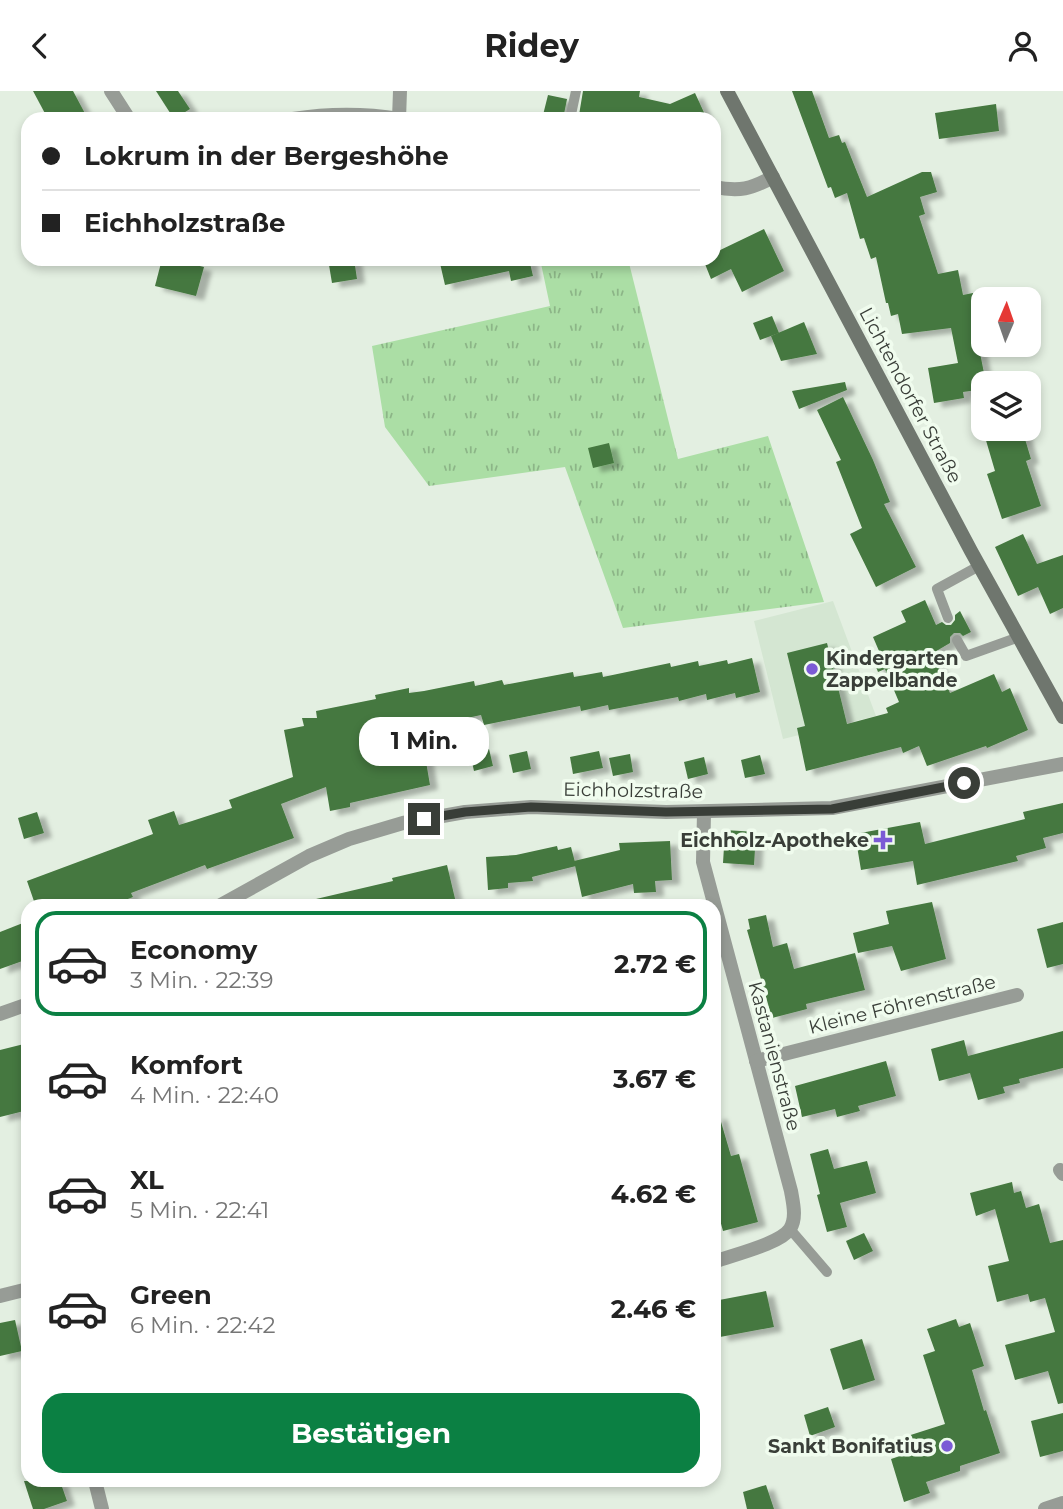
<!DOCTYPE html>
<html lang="de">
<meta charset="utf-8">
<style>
:root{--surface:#fff;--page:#f2f2f2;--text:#222;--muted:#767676;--line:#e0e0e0;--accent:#0b8043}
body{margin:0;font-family:Montserrat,sans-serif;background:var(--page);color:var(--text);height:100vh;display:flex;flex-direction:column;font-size:26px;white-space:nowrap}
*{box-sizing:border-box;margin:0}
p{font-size:23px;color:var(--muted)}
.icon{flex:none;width:38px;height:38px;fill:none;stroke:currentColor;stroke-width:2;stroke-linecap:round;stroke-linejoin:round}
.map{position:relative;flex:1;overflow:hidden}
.panel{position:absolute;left:21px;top:808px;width:700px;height:588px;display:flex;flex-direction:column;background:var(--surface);border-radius:21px;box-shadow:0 4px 10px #0003}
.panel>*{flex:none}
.hud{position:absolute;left:21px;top:21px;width:700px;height:154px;border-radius:21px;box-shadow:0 4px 10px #0003;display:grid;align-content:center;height:154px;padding:0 21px;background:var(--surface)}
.needle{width:46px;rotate:2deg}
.buttons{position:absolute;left:971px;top:196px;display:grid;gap:14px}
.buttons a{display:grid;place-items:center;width:70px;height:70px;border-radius:14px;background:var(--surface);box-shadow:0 4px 10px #0003;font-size:35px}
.end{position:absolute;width:32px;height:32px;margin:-16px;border:9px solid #393e38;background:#fff;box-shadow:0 0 0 4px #fff}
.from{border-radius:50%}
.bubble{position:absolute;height:49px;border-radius:21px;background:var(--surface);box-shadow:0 4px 10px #0003;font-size:23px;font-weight:700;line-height:49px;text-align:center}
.hud b{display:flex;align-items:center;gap:24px;height:66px;font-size:26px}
.hud b+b{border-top:2px solid var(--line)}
.hud i{width:18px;height:18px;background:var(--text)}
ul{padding:12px 0 0;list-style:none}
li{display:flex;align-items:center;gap:21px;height:105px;margin:0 14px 10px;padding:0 7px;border:4px solid transparent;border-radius:21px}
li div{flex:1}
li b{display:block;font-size:26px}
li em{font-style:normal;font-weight:700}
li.active{border-color:var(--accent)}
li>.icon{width:63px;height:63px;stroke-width:1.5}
.primary-button{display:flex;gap:14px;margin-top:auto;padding:14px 21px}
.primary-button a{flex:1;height:80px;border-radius:21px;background:var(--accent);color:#fff;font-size:28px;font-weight:700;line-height:80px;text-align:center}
header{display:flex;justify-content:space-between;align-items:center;height:91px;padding:0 21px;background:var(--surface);font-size:32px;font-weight:700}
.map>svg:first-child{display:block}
.built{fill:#d4e6d2}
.grass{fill:url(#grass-tufts)}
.building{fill:#45783f;filter:url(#shadow)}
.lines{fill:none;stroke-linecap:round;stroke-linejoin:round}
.service{stroke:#979c96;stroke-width:10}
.minor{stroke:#979c96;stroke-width:14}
.secondary{stroke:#6f766e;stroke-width:14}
.route{stroke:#393e38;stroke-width:9}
.poi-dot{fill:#7b5bd5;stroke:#f0fcee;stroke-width:2.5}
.labels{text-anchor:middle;stroke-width:7;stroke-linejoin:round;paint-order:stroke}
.street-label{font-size:19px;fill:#393e38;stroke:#f0fcee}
.poi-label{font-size:19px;font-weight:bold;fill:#393e38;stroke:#f0fcee;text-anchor:end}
</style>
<header><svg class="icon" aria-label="back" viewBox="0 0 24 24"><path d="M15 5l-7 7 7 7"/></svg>Ridey<svg class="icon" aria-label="person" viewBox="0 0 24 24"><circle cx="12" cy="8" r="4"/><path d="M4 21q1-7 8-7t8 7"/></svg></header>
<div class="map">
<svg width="1063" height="1418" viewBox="0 0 1063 1418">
<defs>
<pattern id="grass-tufts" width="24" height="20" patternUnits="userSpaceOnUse" patternTransform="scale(1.75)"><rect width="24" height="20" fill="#abdea5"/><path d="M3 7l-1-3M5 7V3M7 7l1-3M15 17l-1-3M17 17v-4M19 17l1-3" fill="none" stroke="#8cb587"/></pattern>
<filter id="shadow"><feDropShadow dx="8" dy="4.5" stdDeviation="2" flood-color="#0004"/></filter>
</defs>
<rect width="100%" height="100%" fill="#e3efe1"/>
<polygon class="built" points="833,510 876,625 783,648 754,530"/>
<polygon class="grass" points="540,168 628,168 678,368 768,345 824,511 623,537 565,376 429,395 385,336 372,255 550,215"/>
<g class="building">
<polygon points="33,0 73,0 88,28 48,28"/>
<polygon points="156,0 178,0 190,18 174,28"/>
<polygon points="583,0 640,0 639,6 670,13 695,2 707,28 598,28 579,24"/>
<polygon points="792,0 812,0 829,47 839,44 842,52 845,51 867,106 922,81 931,81 937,101 920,106 925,123 919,125 938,183 958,179 963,204 973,202 974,206 976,206 981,231 974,232 986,292 984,292 984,298 963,301 964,307 934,312 928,277 958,272 951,237 902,243 898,223 891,225 888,212 886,212 876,166 871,168 864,147 860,148 847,102 835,107 831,96 828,97"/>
<polygon points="548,4 567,8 563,28 543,24"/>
<polygon points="996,13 999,40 939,48 935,22"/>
<polygon points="764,138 784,180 742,201 731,178 711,188 703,168 714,168 714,162"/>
<polygon points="162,168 171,168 204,176 196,205 155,195"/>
<polygon points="328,168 354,168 357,188 332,192"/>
<polygon points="439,168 529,168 533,185 511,190 509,180 445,194"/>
<polygon points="772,225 779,242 760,249 753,232"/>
<polygon points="804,231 817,263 781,270 771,245"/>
<polygon points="845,291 847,299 799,318 792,300"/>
<polygon points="843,306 873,369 890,411 884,413 916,476 876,496 850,443 862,437 836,371 841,369 817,319"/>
<polygon points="1010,338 1022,338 1031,368 1026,370 1041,415 1002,428 987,383 995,380 985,346"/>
<polygon points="609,352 614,372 593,377 588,357"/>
<polygon points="1023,443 1037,473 1063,464 1063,517 1050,523 1038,496 1018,505 995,456"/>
<polygon points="925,509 936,534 942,531 946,534 951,534 955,529 955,524 960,520 971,541 963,545 960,542 954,542 950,546 950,552 933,562 950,602 994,583 1002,601 1010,597 1028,639 987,657 986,655 927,675 919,655 903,662 901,656 806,680 797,637 805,635 787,562 827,552 847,633 888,622 886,617 899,611 885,578 878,581 871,563 879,560 873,546 906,531 901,520"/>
<polygon points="752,567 760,601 736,607 735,602 707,609 706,603 679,610 678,606 609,619 608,614 581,620 580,615 484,634 481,624 430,635 433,649 423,653 430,694 350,712 350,716 330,720 326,696 281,713 294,747 207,778 205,774 131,802 133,806 107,816 36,816 27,790 153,743 148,729 174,720 179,734 192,730 232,717 229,709 293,686 284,639 304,635 302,627 317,627 316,620 376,608 375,604 409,597 409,602 424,600 474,590 475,595 502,589 504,594 573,581 574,586 602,581 603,586 670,572 671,576 698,570 699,575 727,569 728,573"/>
<polygon points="489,658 493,675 474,680 470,662"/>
<polygon points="527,660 531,678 513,682 509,664"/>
<polygon points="599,660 603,677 573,683 570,666"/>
<polygon points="630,663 633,681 613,685 609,667"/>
<polygon points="760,664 765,683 745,687 741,669"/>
<polygon points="704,666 708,683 688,688 684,671"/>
<polygon points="1063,712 1063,742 1043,747 1046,757 1016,765 1018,770 917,794 913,770 861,779 855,743 920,731 925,753 1025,728 1023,721"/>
<polygon points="37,721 44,742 24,748 18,727"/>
<polygon points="725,739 756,741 754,774 723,772"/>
<polygon points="670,750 672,789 655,790 656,801 634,802 633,793 582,806 574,770 620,759 619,752"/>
<polygon points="557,755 558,759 571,756 576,775 532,786 533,790 508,792 508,797 488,799 486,766 516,764"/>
<polygon points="447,774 457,816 439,816 438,811 419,816 317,816 316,808 393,790 392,787"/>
<polygon points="932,811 946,868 901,880 892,855 858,862 853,842 889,833 886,820"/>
<polygon points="766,824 773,856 787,852 794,878 855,862 865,899 806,913 807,918 772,927 747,839 750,838 748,828"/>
<polygon points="28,830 28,868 0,878 0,841"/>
<polygon points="1063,831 1063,873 1047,877 1037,838"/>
<polygon points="1063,940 1063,977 1019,988 1020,992 1003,996 1005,1002 978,1009 970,982 939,990 931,958 964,949 968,965"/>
<polygon points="28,952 28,1019 0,1026 0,959"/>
<polygon points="886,970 896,1005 858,1015 860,1020 837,1026 835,1018 802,1026 795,995"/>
<polygon points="719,1024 731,1065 739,1063 758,1131 723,1140 714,1107 714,1025"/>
<polygon points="828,1058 834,1078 867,1070 876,1102 840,1112 847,1136 827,1141 817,1104 820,1103 810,1063"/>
<polygon points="1012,1091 1014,1102 1021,1100 1026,1117 1039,1113 1050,1152 1063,1149 1063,1312 1058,1313 1048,1280 1015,1289 1005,1254 1055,1241 1045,1207 1030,1211 1028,1203 997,1211 988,1175 1009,1170 995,1118 976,1125 970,1102"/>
<polygon points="864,1142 873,1160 854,1169 846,1150"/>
<polygon points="766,1200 774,1236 720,1246 714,1210"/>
<polygon points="956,1228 959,1236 970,1232 984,1275 972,1279 984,1320 986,1319 1000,1362 960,1375 960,1380 926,1391 930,1402 904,1411 891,1368 900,1365 895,1349 945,1333 923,1264 935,1260 927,1238"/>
<polygon points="15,1229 22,1260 0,1265 0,1232"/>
<polygon points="862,1248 875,1289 843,1299 830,1258"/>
<polygon points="828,1316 835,1336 810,1345 804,1324"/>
<polygon points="1063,1322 1063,1360 1040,1366 1031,1330"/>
<polygon points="24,1390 60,1390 67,1410 44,1418 33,1418"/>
<polygon points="766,1394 774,1418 747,1418 743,1401"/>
</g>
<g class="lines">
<g class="service">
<polyline points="570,28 576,0"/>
<polyline points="948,527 937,498 979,475"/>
<polyline points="957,549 966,565 1019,546"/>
<polyline points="790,1138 827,1181"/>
</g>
<g class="minor">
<polyline points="111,0 129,28"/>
<path d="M293 28C330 22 363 22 400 28"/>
<polyline points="399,28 400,0"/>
<path d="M714 96C740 101 751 98 773 86"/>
<path d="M704 721 703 771 791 1100C793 1112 797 1127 790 1138 780 1153 732 1164 714 1171"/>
<polyline points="217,816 309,765 349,748 403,732 465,721 531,716 666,721 832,717 1063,673"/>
<polyline points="0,923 28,913"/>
<polyline points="756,970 1017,904"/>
<polyline points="1060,1079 1063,1083"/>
<polyline points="0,1205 28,1198"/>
<polyline points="95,1390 102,1418"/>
<polyline points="1045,1418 1063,1412"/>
</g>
<polyline class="secondary" points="727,0 971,460 1063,626"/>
</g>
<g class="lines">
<polyline class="route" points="424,728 465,721 531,716 666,721 832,718 964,692"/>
</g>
<g class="poi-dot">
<circle cx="812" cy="578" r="7"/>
<path d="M879.5 738.5h7v7h7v7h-7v7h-7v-7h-7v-7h7z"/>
<circle cx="947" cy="1355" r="7"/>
</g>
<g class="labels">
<g class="street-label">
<text transform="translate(911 304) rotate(62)" y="7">Lichtendorfer Straße</text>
<text transform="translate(633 699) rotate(1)" y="7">Eichholzstraße</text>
<text transform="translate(902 913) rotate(-14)" y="7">Kleine Föhrenstraße</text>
<text transform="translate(775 965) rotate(75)" y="7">Kastanienstraße</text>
</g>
<g class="poi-label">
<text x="826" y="574" text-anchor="start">Kindergarten<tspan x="826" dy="22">Zappelbande</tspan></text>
<text x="869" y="756">Eichholz-Apotheke</text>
<text x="933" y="1362">Sankt Bonifatius</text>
</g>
</g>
</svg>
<div class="buttons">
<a><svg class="needle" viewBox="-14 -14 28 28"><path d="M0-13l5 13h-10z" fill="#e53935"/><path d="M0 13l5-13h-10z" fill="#767676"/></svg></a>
<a><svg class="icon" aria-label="layers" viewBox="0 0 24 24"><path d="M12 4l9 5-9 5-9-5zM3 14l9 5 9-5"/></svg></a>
</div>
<i class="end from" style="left:964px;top:692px"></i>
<i class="end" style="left:424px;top:728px"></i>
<div class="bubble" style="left:359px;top:626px;width:130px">1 Min.</div>
<div class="hud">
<b><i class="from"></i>Lokrum in der Bergeshöhe</b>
<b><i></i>Eichholzstraße</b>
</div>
<section class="panel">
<ul>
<li class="active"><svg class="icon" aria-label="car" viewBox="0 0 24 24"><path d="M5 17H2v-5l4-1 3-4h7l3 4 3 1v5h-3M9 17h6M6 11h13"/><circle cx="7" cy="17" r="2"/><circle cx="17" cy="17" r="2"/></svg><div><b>Economy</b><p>3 Min. · 22:39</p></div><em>2.72 €</em></li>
<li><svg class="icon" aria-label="car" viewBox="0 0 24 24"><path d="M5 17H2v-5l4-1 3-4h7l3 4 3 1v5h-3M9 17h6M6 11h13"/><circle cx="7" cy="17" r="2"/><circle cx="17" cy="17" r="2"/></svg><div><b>Komfort</b><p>4 Min. · 22:40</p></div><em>3.67 €</em></li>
<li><svg class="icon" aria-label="car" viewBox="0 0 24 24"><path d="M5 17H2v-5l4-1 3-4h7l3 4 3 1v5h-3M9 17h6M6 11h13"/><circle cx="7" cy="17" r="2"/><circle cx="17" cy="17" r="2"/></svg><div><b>XL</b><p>5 Min. · 22:41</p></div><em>4.62 €</em></li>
<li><svg class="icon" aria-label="car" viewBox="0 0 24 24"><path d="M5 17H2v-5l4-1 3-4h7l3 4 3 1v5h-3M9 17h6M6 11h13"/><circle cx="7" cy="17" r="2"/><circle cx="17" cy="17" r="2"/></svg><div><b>Green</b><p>6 Min. · 22:42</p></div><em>2.46 €</em></li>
</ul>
<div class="primary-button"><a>Bestätigen</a></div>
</section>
</div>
